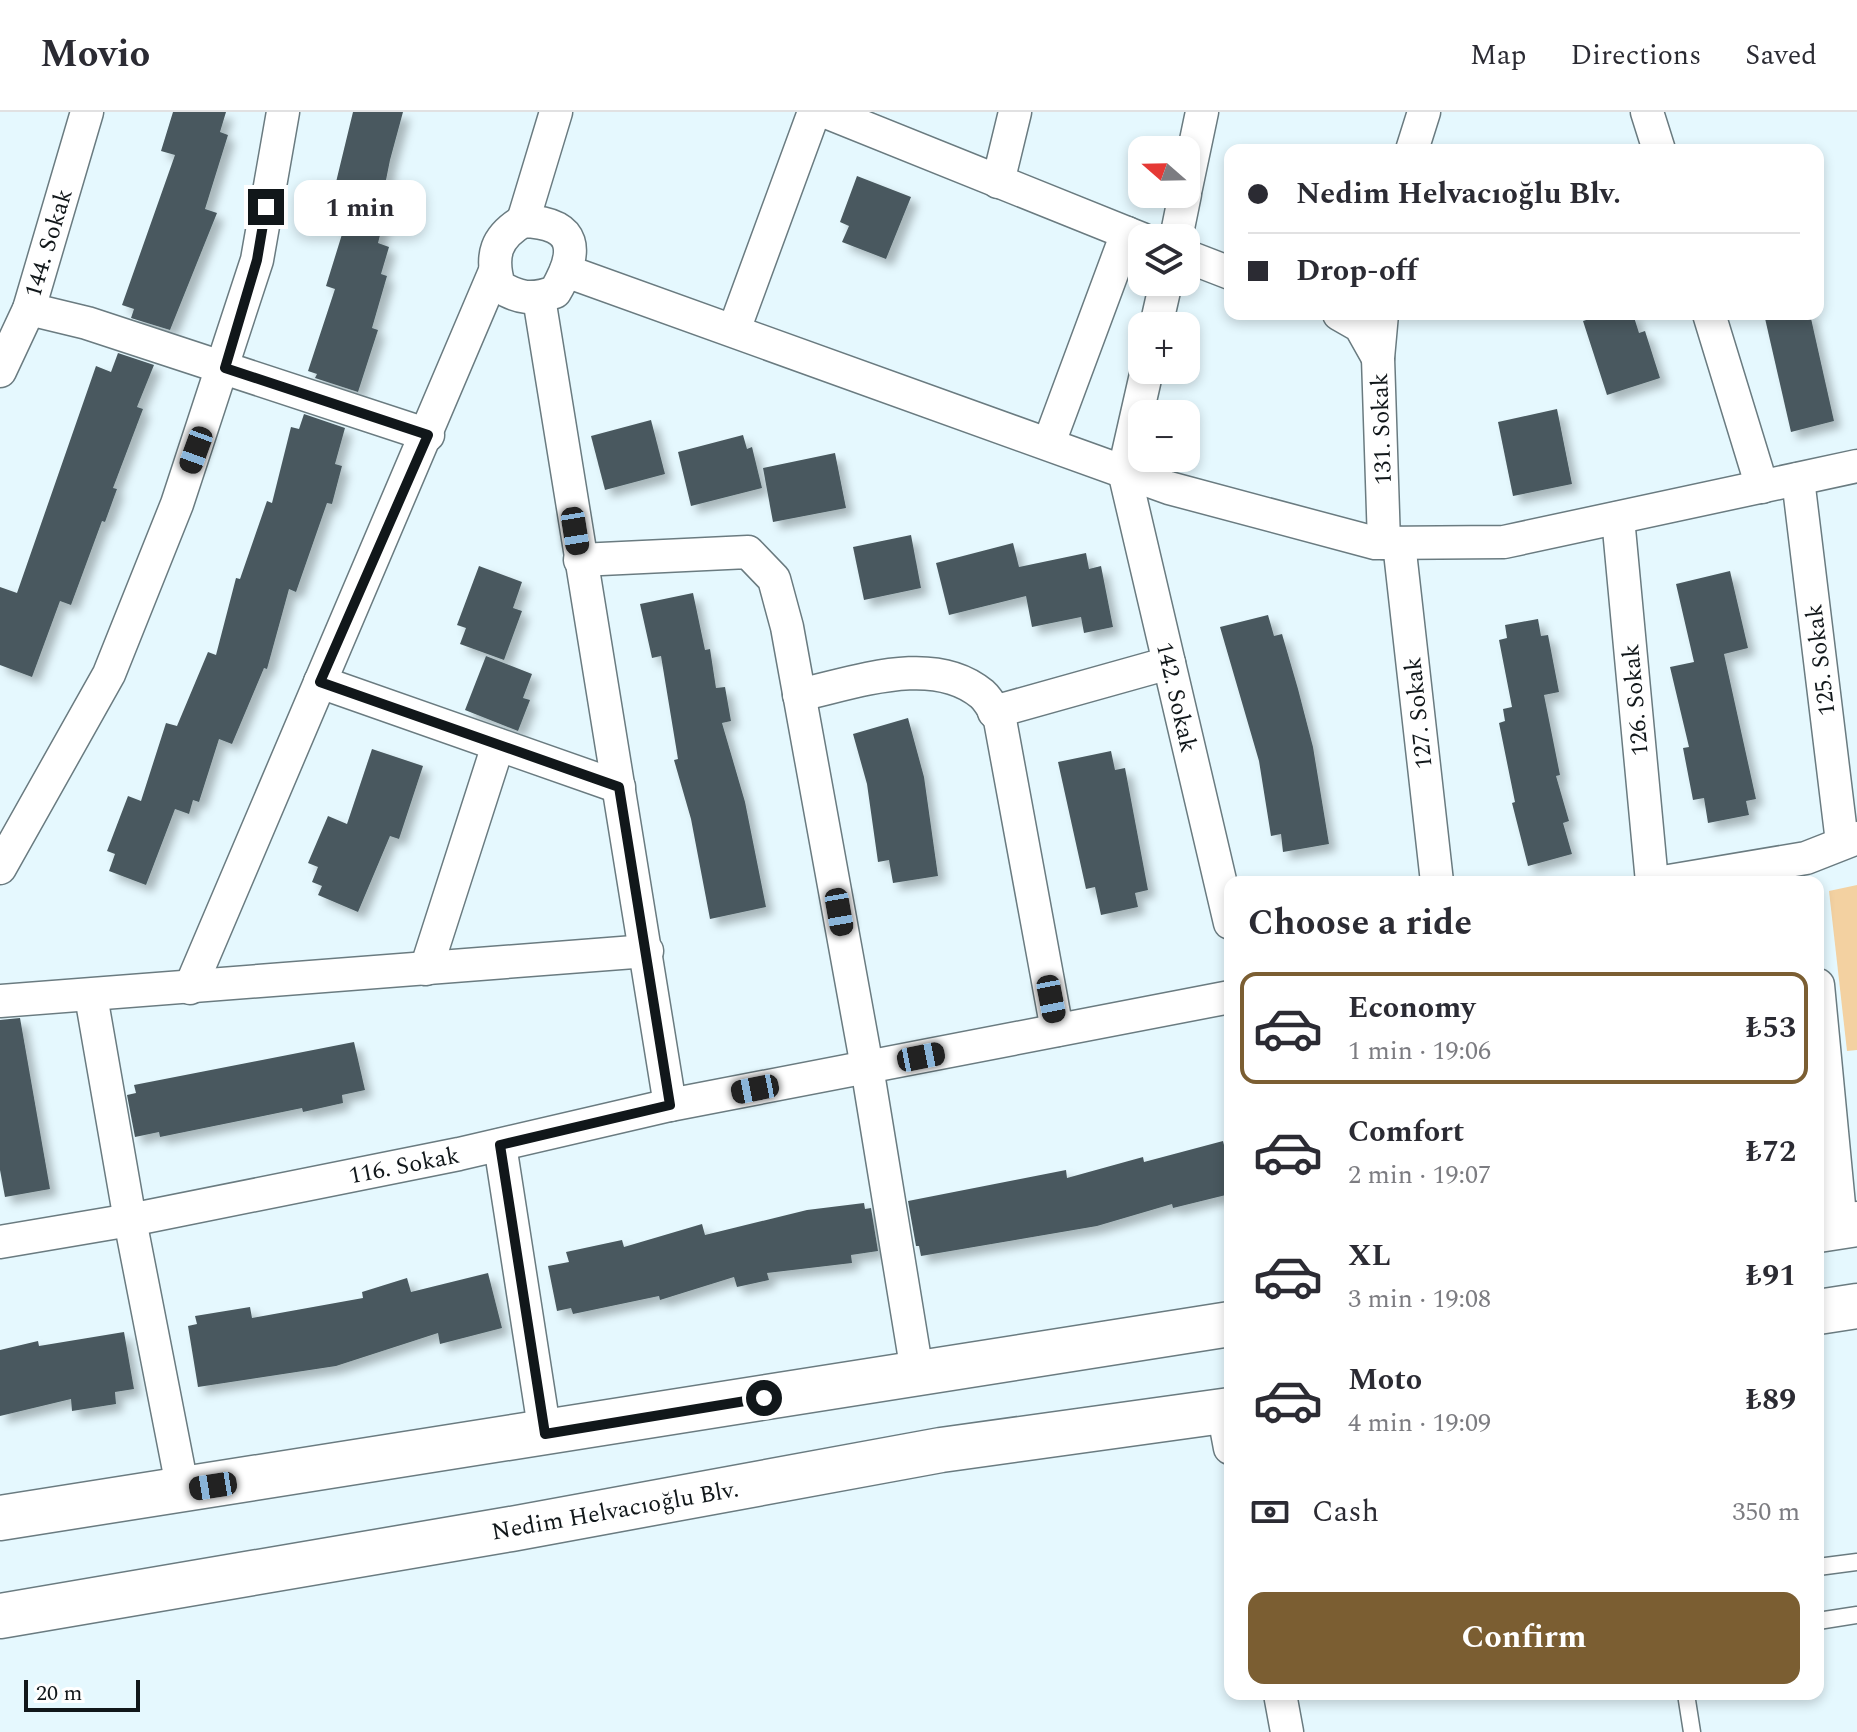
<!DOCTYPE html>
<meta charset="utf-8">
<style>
:root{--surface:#fff;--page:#f7f7f7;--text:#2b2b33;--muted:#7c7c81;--line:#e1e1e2;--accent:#7b5e32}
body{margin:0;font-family:Spectral,serif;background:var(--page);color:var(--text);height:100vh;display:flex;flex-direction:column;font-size:30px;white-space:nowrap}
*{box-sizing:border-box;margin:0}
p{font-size:26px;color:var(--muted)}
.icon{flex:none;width:44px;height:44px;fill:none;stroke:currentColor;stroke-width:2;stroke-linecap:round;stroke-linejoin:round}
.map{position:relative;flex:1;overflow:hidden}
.side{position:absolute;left:1224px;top:764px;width:600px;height:824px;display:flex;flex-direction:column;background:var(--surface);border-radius:16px;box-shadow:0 4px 12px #0003}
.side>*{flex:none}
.guide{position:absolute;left:1224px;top:32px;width:600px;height:176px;border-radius:16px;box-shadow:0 4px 12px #0003;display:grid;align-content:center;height:176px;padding:0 24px;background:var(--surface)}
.needle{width:52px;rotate:290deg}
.controls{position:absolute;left:1128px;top:24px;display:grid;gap:16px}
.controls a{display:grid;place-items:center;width:72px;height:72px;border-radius:16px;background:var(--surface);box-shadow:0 4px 12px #0003;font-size:40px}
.scale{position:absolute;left:24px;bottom:20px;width:116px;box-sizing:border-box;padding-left:8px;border:4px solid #11171a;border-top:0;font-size:22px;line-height:28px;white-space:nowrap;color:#11171a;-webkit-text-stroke:6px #fff;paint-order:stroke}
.end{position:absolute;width:36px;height:36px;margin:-18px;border:10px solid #11171a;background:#fff;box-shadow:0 0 0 4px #fff}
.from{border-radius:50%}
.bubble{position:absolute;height:56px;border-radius:16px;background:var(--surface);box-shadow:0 4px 12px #0003;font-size:26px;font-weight:700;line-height:56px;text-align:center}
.car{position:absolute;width:24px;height:48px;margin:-24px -12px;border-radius:10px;box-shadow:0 0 6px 2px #0007;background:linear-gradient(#222 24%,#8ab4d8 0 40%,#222 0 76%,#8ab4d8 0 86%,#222 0)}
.guide b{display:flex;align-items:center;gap:28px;height:76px;font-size:30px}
.guide b+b{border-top:2px solid var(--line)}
.guide i{width:20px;height:20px;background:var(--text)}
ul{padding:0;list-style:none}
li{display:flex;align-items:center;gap:24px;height:112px;margin:0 16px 12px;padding:0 8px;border:4px solid transparent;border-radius:16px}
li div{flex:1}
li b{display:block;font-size:30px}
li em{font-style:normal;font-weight:700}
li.on{border-color:var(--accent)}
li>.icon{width:72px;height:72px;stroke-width:1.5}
h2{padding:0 24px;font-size:36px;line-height:96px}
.pay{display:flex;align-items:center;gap:20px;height:88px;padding:0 24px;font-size:30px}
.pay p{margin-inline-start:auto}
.button{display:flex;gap:16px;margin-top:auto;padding:16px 24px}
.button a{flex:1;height:92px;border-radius:16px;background:var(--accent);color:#fff;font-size:32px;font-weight:700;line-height:92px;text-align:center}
header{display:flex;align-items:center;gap:48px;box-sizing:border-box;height:112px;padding:0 40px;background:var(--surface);border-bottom:2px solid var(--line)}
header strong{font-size:38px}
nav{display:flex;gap:44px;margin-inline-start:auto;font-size:28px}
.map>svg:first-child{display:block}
.green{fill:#f3d1a1}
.building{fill:#49595e;filter:url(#shadow)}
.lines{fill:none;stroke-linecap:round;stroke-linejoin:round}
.lane-casing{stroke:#6a7b80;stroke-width:19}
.street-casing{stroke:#6a7b80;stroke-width:35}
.secondary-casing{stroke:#6a7b80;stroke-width:47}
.lane{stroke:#fff;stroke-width:16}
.street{stroke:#fff;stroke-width:32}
.secondary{stroke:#fff;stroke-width:44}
.route{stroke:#11171a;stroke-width:10}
.labels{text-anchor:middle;stroke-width:8;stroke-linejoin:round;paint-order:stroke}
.street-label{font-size:24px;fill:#11171a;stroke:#fff}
</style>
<header>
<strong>Movio</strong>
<nav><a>Map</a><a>Directions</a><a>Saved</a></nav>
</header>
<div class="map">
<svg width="1857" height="1620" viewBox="0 0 1857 1620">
<defs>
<filter id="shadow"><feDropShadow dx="7" dy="7" stdDeviation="4" flood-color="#0004"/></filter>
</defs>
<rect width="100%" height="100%" fill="#e5f8fe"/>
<polygon class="green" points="1857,773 1857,938 1847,939 1829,779"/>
<g class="building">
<polygon points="173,0 226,0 220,20 228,23 205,97 217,101 170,218 131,206 134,197 122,193 175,43 161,39"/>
<polygon points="353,0 403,0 390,48 384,78 391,80 378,131 389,135 381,162 387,164 372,216 378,218 358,280 315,266 317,262 308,259 335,177 326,174 343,119 337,117 341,102 329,99"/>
<polygon points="857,64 911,85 886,147 842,130 849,114 840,110"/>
<polygon points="1605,202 1633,202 1639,221 1645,219 1660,266 1607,283 1583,209"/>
<polygon points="1764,202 1810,202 1834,309 1791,320"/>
<polygon points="118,241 154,253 137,295 143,297 113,376 117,377 105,410 102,409 71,493 60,489 32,565 0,553 0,475 17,481 96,254 111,260"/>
<polygon points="1557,297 1572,372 1513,384 1498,310"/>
<polygon points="304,302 345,316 335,352 342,354 332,392 327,391 296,480 289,477 267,557 264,556 232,632 219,627 199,690 193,688 189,702 175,697 146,773 109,759 115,742 107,739 128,684 141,689 166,611 177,614 208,540 216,543 236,466 240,467 267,389 272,391 291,315 299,317"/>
<polygon points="651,308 665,362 605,378 591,324"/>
<polygon points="743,323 747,337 752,335 762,376 691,394 678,340"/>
<polygon points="835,341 846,396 773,410 763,356"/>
<polygon points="911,423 921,476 864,488 853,435"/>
<polygon points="1013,431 1019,455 1086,441 1089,457 1101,454 1113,515 1084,521 1081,505 1032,515 1026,484 949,503 936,451"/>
<polygon points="479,454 522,470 513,496 522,499 504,548 460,532 466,516 457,513"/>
<polygon points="1730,459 1748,536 1724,542 1756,687 1746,689 1749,703 1708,711 1704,686 1693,688 1683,636 1689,635 1670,555 1694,550 1676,472"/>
<polygon points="693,481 705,538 710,537 716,576 725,575 731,609 722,611 745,690 766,795 710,807 691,707 674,648 678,647 661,544 652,546 640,492"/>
<polygon points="1268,503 1274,524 1282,522 1298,577 1313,635 1329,732 1283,740 1281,722 1271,724 1259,649 1220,515"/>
<polygon points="1538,507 1541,524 1548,523 1559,580 1544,583 1560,663 1556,664 1569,709 1563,711 1572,742 1528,754 1512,691 1515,690 1499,611 1505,609 1503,597 1512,595 1499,528 1507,526 1505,513"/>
<polygon points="486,544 532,562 523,586 530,588 518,619 465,598"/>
<polygon points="908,606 924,665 938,764 893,771 889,748 878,750 867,672 853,622"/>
<polygon points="372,637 423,654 399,727 390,724 358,800 318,783 322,774 312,770 318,755 308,751 328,704 347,712"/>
<polygon points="1111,639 1115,658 1125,656 1148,778 1135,781 1138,795 1101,803 1095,775 1086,777 1058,650"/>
<polygon points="20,906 50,1077 5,1085 0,1058 0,908"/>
<polygon points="354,930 365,978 342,983 343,991 303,1000 302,996 160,1025 159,1020 135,1025 127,983 136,981 134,973"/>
<polygon points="1223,1029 1226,1041 1230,1040 1230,1082 1173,1096 1172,1092 1097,1114 921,1144 919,1134 916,1134 908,1089 1066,1058 1067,1066 1143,1045 1144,1050"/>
<polygon points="864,1091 865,1097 871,1096 878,1139 851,1143 852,1151 767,1161 769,1168 737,1175 734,1165 660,1188 659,1184 573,1202 571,1196 557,1199 548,1154 569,1150 566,1140 622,1128 624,1135 702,1112 705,1123 807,1098"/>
<polygon points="488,1161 502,1216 440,1232 438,1221 336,1254 198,1275 188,1214 197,1212 195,1204 250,1195 252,1206 363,1186 362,1180 407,1166 411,1180"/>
<polygon points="124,1220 134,1277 115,1280 116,1292 72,1299 71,1287 0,1304 0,1238 38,1229 39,1234"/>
</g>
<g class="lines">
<defs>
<g id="lane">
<polyline points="1818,1455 1857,1450"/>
<polyline points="1818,1509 1857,1503"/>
<polyline points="1686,1582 1692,1620"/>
</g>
<g id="street">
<polyline points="826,0 1142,127"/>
<polyline points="1647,0 1659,38"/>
<polyline points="1412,38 1424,0"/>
<polyline points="998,70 1015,0"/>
<polyline points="1186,76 1202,0"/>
<path d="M523 109C578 111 579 139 555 180 532 188 519 187 499 174 490 143 496 125 523 109Z"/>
<polyline points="523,109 556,0"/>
<polyline points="1176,126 1185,82"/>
<polyline points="1186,144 1230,161"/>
<polyline points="566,159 1169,376 1375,431 1504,430 1857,354"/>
<polyline points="539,186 670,993"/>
<polyline points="29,197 87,211 428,323"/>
<polyline points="1339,202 1360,214 1378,246"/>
<polyline points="1382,202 1378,246 1384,431"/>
<polyline points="1709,202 1762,375"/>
<polyline points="1156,214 1166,170"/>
<polyline points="734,218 814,0"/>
<polyline points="1147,258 1124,359 1230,811"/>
<polyline points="0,259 29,197 87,0"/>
<polyline points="1049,331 1127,121"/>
<polyline points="1798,367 1842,730"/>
<polyline points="1618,406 1652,770"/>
<polyline points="1399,431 1437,770"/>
<polyline points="580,448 748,440 774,467 787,515 867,955 917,1260"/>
<polyline points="320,570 619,675"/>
<path d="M799 583C855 571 933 541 982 582 989 588 995 600 1000 608L1057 918"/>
<polyline points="994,600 1169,551"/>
<polyline points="0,756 109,562 177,392 257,148 283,0"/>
<polyline points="1663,770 1806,746 1857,726"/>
<polyline points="426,857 498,633"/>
<polyline points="1818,873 1841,1114"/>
<polyline points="190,876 495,159"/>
<polyline points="91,884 130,1108 183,1379"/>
<polyline points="0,889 647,839"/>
<polyline points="500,1033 545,1322"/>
<polyline points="0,1130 130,1108 459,1042 670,993 1230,885"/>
<polyline points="1223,1299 1230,1336"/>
<polyline points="1280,1582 1287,1620"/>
</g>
<g id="secondary">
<polyline points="1818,1118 1857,1112"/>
<polyline points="1818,1200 1857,1194"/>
<polyline points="0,1406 1230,1212"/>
<polyline points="0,1504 511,1417 941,1338 1230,1298"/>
</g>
</defs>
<use href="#lane" class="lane-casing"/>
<use href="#street" class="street-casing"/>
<use href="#secondary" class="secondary-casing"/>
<use href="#lane" class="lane"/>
<use href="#street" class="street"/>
<use href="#secondary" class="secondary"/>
</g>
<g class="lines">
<polyline class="route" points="266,95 257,148 225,256 428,323 320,570 619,675 670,993 500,1033 545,1322 764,1286"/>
</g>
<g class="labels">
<g class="street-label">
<text transform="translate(48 131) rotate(-73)" y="8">144. Sokak</text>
<text transform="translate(1381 317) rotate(-92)" y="8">131. Sokak</text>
<text transform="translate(1820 548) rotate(-97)" y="8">125. Sokak</text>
<text transform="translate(1177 585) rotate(77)" y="8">142. Sokak</text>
<text transform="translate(1635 588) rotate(-95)" y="8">126. Sokak</text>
<text transform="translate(1418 601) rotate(-96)" y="8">127. Sokak</text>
<text transform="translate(404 1053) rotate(-11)" y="8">116. Sokak</text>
<text transform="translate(615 1398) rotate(-10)" y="8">Nedim Helvacıoğlu Blv.</text>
</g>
</g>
</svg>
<div class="controls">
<a><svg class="needle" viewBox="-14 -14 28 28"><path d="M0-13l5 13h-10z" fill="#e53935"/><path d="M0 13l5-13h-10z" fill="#7c7c81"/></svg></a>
<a><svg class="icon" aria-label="layers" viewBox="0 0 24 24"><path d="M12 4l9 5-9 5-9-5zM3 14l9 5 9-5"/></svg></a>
<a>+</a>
<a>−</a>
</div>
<div class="scale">20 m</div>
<i class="end from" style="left:764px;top:1286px"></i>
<i class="end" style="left:266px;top:95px"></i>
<div class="bubble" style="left:294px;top:68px;width:132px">1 min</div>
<i class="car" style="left:196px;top:338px;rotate:200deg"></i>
<i class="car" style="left:575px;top:419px;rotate:171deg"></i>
<i class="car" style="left:839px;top:800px;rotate:170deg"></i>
<i class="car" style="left:1051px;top:887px;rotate:169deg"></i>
<i class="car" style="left:921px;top:945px;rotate:79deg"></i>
<i class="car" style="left:755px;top:977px;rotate:259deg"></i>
<i class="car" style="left:213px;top:1374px;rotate:261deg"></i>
<div class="guide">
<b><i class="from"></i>Nedim Helvacıoğlu Blv.</b>
<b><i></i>Drop-off</b>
</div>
<section class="side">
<h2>Choose a ride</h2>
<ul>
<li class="on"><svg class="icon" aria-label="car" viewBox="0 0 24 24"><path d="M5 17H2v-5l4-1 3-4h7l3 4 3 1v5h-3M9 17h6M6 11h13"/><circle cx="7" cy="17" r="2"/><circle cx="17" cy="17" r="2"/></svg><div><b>Economy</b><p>1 min · 19:06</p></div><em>₺53</em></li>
<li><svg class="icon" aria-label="car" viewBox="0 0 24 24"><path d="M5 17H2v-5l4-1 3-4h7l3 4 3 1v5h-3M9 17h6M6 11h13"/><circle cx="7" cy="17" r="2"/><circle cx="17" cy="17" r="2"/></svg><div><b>Comfort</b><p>2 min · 19:07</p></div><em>₺72</em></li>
<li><svg class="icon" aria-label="car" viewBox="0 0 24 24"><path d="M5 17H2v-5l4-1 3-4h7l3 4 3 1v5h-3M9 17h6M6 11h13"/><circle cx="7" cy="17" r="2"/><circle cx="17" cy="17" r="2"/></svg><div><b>XL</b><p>3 min · 19:08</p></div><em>₺91</em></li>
<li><svg class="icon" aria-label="car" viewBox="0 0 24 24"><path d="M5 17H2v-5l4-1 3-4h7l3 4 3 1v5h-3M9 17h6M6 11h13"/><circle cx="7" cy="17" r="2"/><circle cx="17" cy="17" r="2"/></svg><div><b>Moto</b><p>4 min · 19:09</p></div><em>₺89</em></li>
</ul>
<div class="pay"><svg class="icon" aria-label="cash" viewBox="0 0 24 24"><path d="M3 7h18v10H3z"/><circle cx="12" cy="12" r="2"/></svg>Cash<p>350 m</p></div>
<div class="button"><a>Confirm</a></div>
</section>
</div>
